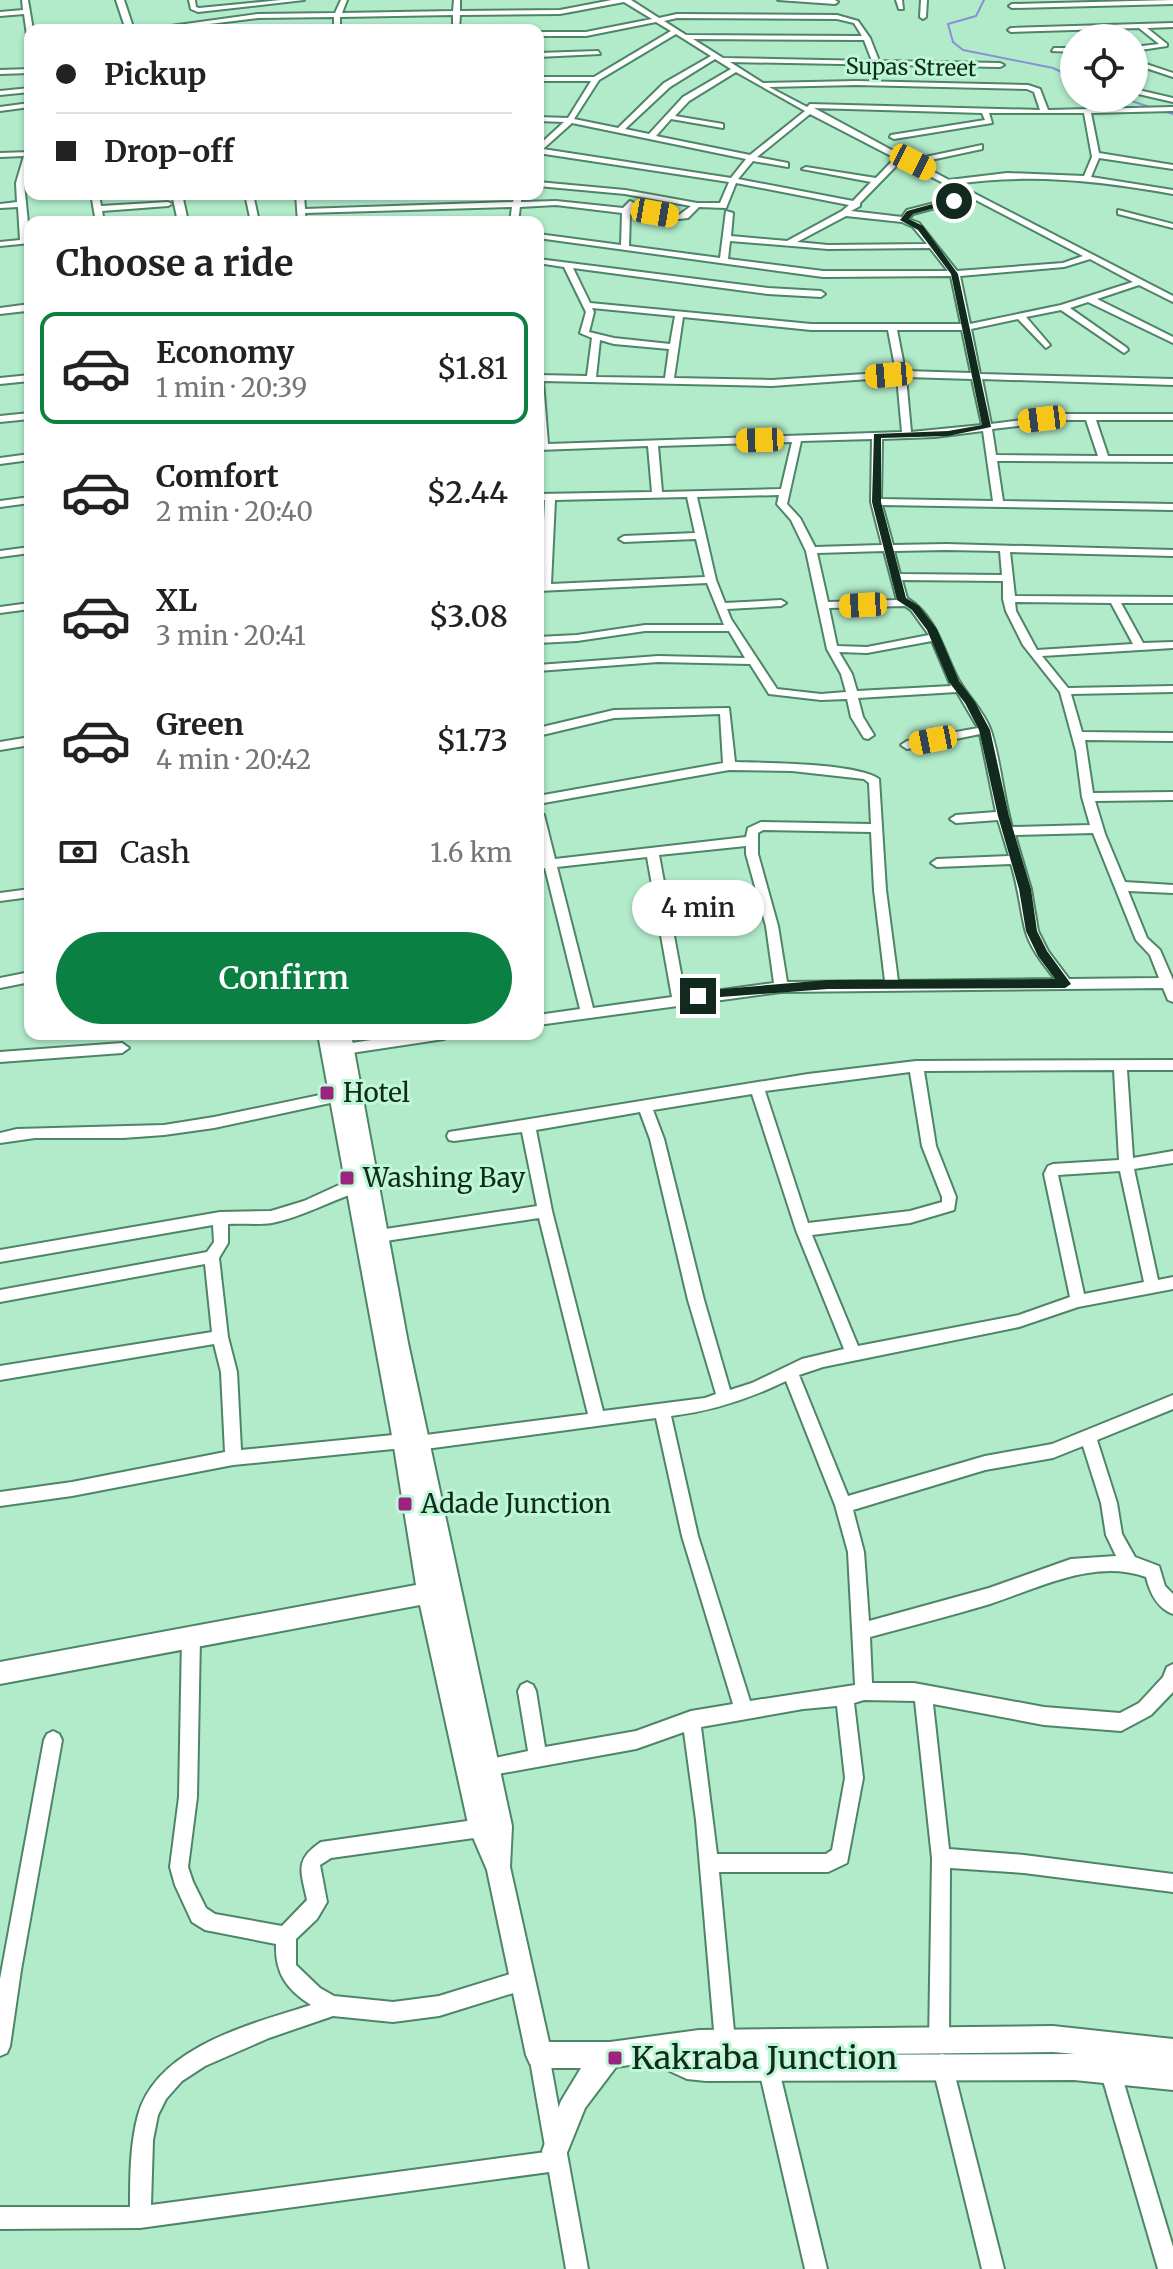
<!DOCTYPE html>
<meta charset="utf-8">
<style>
:root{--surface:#fff;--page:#f6f6f6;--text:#222;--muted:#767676;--line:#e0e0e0;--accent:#0b8043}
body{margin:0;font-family:Merriweather,serif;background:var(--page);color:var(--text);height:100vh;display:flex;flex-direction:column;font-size:30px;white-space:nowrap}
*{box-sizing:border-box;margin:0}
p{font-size:26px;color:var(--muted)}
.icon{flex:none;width:44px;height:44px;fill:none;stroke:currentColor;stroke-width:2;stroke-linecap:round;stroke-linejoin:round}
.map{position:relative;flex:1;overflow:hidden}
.panel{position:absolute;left:24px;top:216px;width:520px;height:824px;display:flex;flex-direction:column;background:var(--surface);border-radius:16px;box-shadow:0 2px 6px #0004}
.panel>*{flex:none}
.top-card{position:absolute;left:24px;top:24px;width:520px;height:176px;border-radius:16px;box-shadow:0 2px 6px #0004;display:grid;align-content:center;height:176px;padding:0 32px;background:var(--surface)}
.tools{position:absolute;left:1060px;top:24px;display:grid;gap:16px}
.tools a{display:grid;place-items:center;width:88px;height:88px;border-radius:50%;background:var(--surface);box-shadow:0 2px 6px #0004;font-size:40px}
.end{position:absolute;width:36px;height:36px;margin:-18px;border:10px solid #12291d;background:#fff;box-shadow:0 0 0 4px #fff}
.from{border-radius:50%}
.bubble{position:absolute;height:56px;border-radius:28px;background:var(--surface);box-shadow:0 2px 6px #0004;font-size:26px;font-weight:600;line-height:56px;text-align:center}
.car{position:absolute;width:24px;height:48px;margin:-24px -12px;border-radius:10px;box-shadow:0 0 6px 2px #0007;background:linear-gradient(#f5c518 24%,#345 0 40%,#f5c518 0 76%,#345 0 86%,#f5c518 0)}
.top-card b{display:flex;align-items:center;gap:28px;height:76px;font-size:30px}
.top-card b+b{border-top:2px solid var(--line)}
.top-card i{width:20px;height:20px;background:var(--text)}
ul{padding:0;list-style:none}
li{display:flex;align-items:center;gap:24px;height:112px;margin:0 16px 12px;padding:0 16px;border:4px solid transparent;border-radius:16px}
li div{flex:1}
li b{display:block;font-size:30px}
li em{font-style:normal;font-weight:600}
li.selected{border-color:var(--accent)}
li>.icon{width:72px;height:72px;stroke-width:1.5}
h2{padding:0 32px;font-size:36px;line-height:96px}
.pay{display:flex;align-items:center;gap:20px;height:88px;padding:0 32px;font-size:30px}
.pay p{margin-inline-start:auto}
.button{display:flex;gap:16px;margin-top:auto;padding:16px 32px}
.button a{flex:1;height:92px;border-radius:48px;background:var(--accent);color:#fff;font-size:32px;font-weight:600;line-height:92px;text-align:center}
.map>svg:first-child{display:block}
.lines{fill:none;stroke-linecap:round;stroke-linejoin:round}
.stream{stroke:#8a90d5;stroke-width:2}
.street-casing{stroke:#4e8467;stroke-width:4}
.secondary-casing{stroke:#4e8467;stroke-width:4}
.street{fill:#fff;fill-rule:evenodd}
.secondary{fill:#fff;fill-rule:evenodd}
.route{fill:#12291d}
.poi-dot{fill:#9b247e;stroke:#bef8d7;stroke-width:3}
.labels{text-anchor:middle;stroke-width:6;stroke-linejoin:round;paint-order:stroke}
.far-street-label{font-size:22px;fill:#12291d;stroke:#bef8d7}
.poi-label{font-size:26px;fill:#12291d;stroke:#bef8d7;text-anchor:start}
.near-poi-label{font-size:32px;fill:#12291d;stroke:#bef8d7;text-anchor:start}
</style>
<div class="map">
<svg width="1173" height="2269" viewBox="0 0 1173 2269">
<rect width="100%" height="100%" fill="#b1ebca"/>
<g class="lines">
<g class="stream">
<polyline points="984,0 976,16 948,24 953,42 963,50 1053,68 1074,78"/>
<polyline points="1122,98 1153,108"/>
<polyline points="1160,110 1173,114"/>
</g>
<defs>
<g id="street">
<polygon points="22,0 28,0 33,30 30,30 30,37 27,35 24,14 0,16 0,12 23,10"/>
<polygon points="189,0 195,0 196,7 199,8 281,0 304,0 198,12 191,9"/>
<path d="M341 0H347L342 13 453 11 454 0H460V11L560 10 612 0H631L659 18 677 14 837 15 858 21 870 38 879 61 1000 63 1004 65 1000 67 730 62 763 83 856 81 1028 85 1040 89 1048 110 1173 107V111L1091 113 1099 153 1173 165V169L1099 158 1091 177 1173 190V194C1100 181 1029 173 956 184L1173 296V302L1139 285 1097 299 1173 337V343L1088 302 1070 308 1127 348 1128 350 1124 353 1061 310 1026 317 1050 345 1046 348 1018 319 971 329 980 374 1173 379V385L982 379 991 424 1067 414H1173V420H1096L1108 456H1173V462L997 461 1003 501 1173 504V510L882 505 893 545 946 544 1173 550V556L1010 552 1015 596 1173 597V603H1121L1143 643 1173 642V648L1042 656 1068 688 1173 686V692L1071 694 1082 732 1173 733V741L1085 740 1093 793 1173 792V800L1095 801 1105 834 1125 882 1173 885V893L1128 891 1147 938 1160 950 1173 980V1002L1168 1000 1163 988 781 992 538 1025V1015L580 1009 545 868 538 869V861L543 860 538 839V811L544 815 555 859 746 837 748 828 761 822 871 824 869 783 864 779 792 771 729 770 538 804V796L723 763 720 714 614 718 538 736V728L614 710 729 708 735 762C765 763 857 763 879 779L886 890 898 981 1055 979C1043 964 1030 948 1025 929 1020 907 1018 886 1011 864L937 867 931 863 937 859 1009 856 998 820 956 823 950 819 956 815 996 812 980 734 907 749 901 745 907 741 978 728 957 692 858 698 863 717 874 735 868 739 864 738 851 717 847 699 821 700 769 694 750 664 658 662 538 671V665L658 656 745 658 729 631H645L577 641 538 643V637L577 635 645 625H724L707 583 538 591V585H541L545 500H538V494L652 492 648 446 538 450V375L587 376 592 338 580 333 586 312 564 267 538 263V259L768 288 821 291 825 294 821 297 768 294 573 268 590 303 811 324H961L951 276 823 277 538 238V234L621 245 622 213 556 205 520 207 518 222H510L512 207 305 213 306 222H298L296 194H304L305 209 513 202 515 194H521V202L556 201 623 208 630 201 634 203 631 209 679 215 691 206 625 194 538 186V182L625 190 697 203H720L729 182 538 153V146L564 122 538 121V117L568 118 591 81H538V77H594L671 31 656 22 586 36H538V32H586L652 19 624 2 560 14 460 15 459 30H453V15L340 17V30H334V17L258 18 161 30H142L258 14 335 13ZM677 18 837 19 854 23 862 36 686 35 664 21ZM676 34 711 56 664 83 618 128 574 119 599 80ZM693 39 864 40 872 61 723 58ZM715 59 731 69 683 97 649 134 625 129 670 87ZM736 72 805 111 750 155 656 136 671 119 723 128V124L675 116 689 101ZM856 85 1027 89 1034 92 1040 110 810 104 807 107 769 87ZM814 108 982 113 985 120 891 135 890 137 894 139 992 123 989 113H1084L1092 157 1084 176 1007 173 949 180 917 163 982 149V145L911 160 905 157V154H899ZM810 114 895 158 876 178 806 167 802 169 871 182 853 201 738 179 753 161 788 167V163L757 157ZM572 123 746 159 731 178 543 149ZM901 161 966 195 907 210 902 217 851 211 860 206V203ZM736 183 849 205 842 211 787 241 731 236 733 213 726 211 720 258 629 246 630 214 679 219 688 218 699 207 726 208ZM972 198 1083 256 1063 263 957 271 919 223 909 219 913 214ZM846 216 902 222 913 227 927 244 828 245 797 242ZM730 241 828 249 930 248 948 271H823L728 259ZM1090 259 1133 282 1061 305 970 324 960 276 1064 267ZM592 308 675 316 670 344 614 338 589 332 594 312ZM683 317 811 330H888L896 372 772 380 674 378ZM897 330H962L971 373 905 371ZM600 340 614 344 669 349 665 378 596 377ZM897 377 902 432 548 444 543 381 772 386ZM906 377 972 379 982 425 911 432ZM1067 420H1086L1098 456 996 455 992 429ZM983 431 993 501 881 499 882 439 935 437ZM872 439 871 502 882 545 815 547 800 518 787 504 801 441ZM792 442 781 489 662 492 658 446ZM779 495 777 504 791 520 806 551 827 649 841 674 846 692 821 694 777 689 731 619 727 609 781 606 786 603 781 600 725 603 716 580 697 497ZM687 497 695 533 624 536 619 539 624 542 696 539 705 577 551 584 555 500ZM946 550 1000 551 1002 575 900 574 894 551ZM884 551 897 600 828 602 817 553ZM902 580 1003 581V599L1006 611 1023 645 1060 692 1076 751 1082 797 1090 825 1012 827C1003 796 1001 762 991 731 984 711 968 697 958 679 942 649 938 618 907 598ZM1015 602 1111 603 1133 644 1037 650 1016 611ZM905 606 911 610 929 635 867 647 837 646 829 608ZM932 641 951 686 857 691 852 674 839 652 867 653ZM763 830 871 832 874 890 885 981 787 982 778 926 758 854V833ZM1093 833 1136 940 1150 955 1159 978 1069 979 1048 951 1038 931 1031 889 1015 835ZM746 846V854L766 926 774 983 685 995 659 855ZM647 857 672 997 593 1008 557 867Z"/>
<polygon points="778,0 835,0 838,2 835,4"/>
<polygon points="896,0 902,0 903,9 899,9"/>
<polygon points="921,0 927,0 926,17 923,19 920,17"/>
<polygon points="1173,0 1173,4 1012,8 1009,6 1012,4"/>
<polygon points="1173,23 1173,27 1147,28 1167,44 1167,46 1134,51 1134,47 1159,44 1139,28 1011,32 1008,30 1011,28"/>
<polygon points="1054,48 1074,48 1074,52 1052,51"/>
<polygon points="598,51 600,54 538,57 538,53"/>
<polygon points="1134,60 1173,73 1173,77 1134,64"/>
<polygon points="30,69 30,73 0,74 0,70"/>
<polygon points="30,88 30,92 0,95 0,91"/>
<polygon points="1134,89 1173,98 1173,102 1134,93"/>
<polygon points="30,103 30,107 0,111 0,107"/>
<polygon points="30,152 30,163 24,183 30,243 0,246 0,242 20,240 18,207 0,208 0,204 17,202 16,183 24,156 0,157 0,153"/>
<polygon points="91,194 99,194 101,206 168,202 172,204 168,206 102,211 104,222 96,222"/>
<polygon points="245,194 253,194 259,222 251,222"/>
<polygon points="1118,210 1173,224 1173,228 1118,214"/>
<polygon points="30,304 30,334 26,331 26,311 0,314 0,308"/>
<polygon points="30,375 30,381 0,384 0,378"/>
<polygon points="30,413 30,419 0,422 0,416"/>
<polygon points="30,454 30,460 0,464 0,458"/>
<polygon points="30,497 30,503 0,507 0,501"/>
<polygon points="30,547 30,553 0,557 0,551"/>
<polygon points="30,603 30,609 0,613 0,607"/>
<polygon points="30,737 30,745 0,750 0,742"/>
<polygon points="30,889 30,897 0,901 0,893"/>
<polygon points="30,972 30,982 0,988 0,978"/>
<polygon points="411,1034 451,1034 444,1039 338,1055 331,1050 338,1045"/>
<polygon points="122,1043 129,1048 122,1053 0,1062 0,1052"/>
<path d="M1173 1060V1070H1127L1133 1158 1173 1151V1163L1134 1169 1158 1280 1173 1277V1289L1078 1307 1019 1327 823 1367 799 1375 848 1496 985 1456 1052 1444 1173 1395V1409L1097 1440 1117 1503 1122 1534 1135 1557 1159 1566 1165 1586 1173 1594V1614C1157 1608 1150 1593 1146 1577 1094 1558 1039 1588 990 1604 950 1616 910 1626 870 1637L872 1683H914L1044 1707 1120 1713 1139 1703 1163 1677 1167 1667 1173 1664V1692L1151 1715 1121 1731 1044 1725 933 1704 949 1849 1024 1855 1173 1874V1892L1024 1873 950 1868 949 2043 946 2050 939 2053 932 2050 929 2043 932 1858 915 1701 864 1700 854 1703 863 1778 847 1863 828 1872H719L735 2042 732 2049 725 2052 718 2049 715 2042 696 1820 684 1732 636 1749 487 1776 481 1773 478 1767 481 1761 528 1751 518 1691 521 1685 527 1682 533 1685 536 1691 545 1747 636 1731 691 1711 733 1704 682 1536 656 1418 418 1450 412 1448 410 1443 403 1448 233 1465 72 1496 0 1506V1492L72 1482 225 1452 221 1372 214 1344 0 1380V1366L212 1332 205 1264 0 1302V1290L207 1252 214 1242 213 1225 0 1262V1250L220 1212 271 1211 304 1201 339 1185 356 1181 361 1183 363 1187 361 1191C331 1200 303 1217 272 1223 258 1225 242 1223 228 1224V1243L219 1258 228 1337 237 1372 241 1450 403 1434 409 1436 411 1441 418 1436 588 1414 539 1218 379 1242 374 1240 372 1236 374 1232 379 1230 537 1206 522 1132 454 1141 449 1140 447 1136 449 1132 808 1074 916 1061ZM1114 1070 1119 1160 1053 1164 1048 1166 1044 1174 1070 1297 1019 1315 858 1346 812 1235 910 1223 954 1210 956 1197 936 1146 924 1071ZM910 1072 922 1146 942 1197V1202L910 1211 808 1223 765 1091ZM752 1094 796 1230 844 1349 802 1359 752 1383 730 1390 704 1300 664 1139 653 1110ZM640 1112 650 1139 688 1300 716 1394 705 1398 603 1411 552 1211 536 1130ZM1120 1171 1144 1282 1084 1294 1058 1175ZM786 1381 835 1505 848 1552 855 1685 750 1701 698 1536 671 1416C712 1411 749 1399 786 1381ZM1083 1446 1101 1503 1106 1535 1116 1556 1071 1559 989 1588 869 1621 864 1552 853 1510 985 1470 1053 1458ZM837 1706 845 1778 832 1850 826 1854H717L701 1727 803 1709Z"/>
<polygon points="339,1091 346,1096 344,1100 214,1128 164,1135 123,1138 35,1138 0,1143 0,1133 17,1129 164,1125 214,1117"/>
<path d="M191 1629 197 1631 200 1637 197 1797 188 1867 193 1882 206 1908 215 1914 282 1926 307 1900C301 1871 294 1860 321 1842L481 1819 488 1821 490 1828 488 1835 481 1837 331 1858 320 1865 327 1902 317 1919 296 1939V1965L320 1988 334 1996 393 2002 439 1996 523 1970 530 1973 533 1980 530 1987 523 1990 439 2016 393 2022 333 2016 269 2038 205 2066 182 2081 166 2099 158 2115 153 2140 151 2205 546 2152 529 2055 532 2048 539 2045 546 2048 549 2055 588 2269H566L549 2172 140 2228 0 2229V2207H130C130 2176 130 2145 138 2115 157 2047 251 2024 311 2005 286 1989 275 1973 276 1944L205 1930 192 1922 175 1885 170 1867 179 1797 182 1637 185 1631Z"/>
<polygon points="53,1731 59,1734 62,1740 21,1970 10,2046 7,2053 0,2056 0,1979 44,1740 47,1734"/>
<polygon points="942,2054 949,2057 952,2064 1004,2269 982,2269 932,2064 935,2057"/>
<polygon points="769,2060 776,2063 779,2070 827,2269 805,2269 759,2070 762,2063"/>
<polygon points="1110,2060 1117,2063 1120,2070 1173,2247 1173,2269 1158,2269 1100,2070 1103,2063"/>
</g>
<g id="secondary">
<polygon points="116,0 124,0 134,30 126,30"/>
<polygon points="172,194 182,194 188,222 178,222"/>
<path d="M318 1034H351L408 1343 512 1826 510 1867 549 2042H610L699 2030 1053 2026 1173 2039V2090L1074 2080 706 2081 687 2079 650 2062 616 2067 585 2108 564 2160 555 2164 546 2160 542 2151 561 2101 581 2068H539L530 2064 526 2055 487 1870 469 1828 420 1605 0 1684V1662L416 1585 393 1441ZM1053 2052 1075 2054 781 2055Z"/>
</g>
</defs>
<use href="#street" class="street-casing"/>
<use href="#secondary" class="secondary-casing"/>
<use href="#street" class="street"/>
<use href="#secondary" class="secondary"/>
</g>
<polygon class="route" points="954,198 957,202 913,214 909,219 923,226 958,274 991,427 948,436 881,438 881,502 906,598 919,606 937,629 959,681 975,702 990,730 1009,816 1031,889 1037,931 1047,951 1071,984 1065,988 828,989 694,999 692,996 698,991 828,980 1055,979 1038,956 1026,931 1019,889 998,816 979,730 965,703 949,682 927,630 912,610 897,600 872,502 874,434 948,431 982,425 951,274 918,230 900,220 907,211"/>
<g class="poi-dot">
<rect x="319" y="1085" width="16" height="16" rx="4"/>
<rect x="339" y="1170" width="16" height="16" rx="4"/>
<rect x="397" y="1496" width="16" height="16" rx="4"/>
<rect x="607" y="2050" width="16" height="16" rx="4"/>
</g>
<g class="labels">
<g class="far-street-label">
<text transform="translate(911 67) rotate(1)" y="8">Supas Street</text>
</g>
<g class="poi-label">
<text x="343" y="1102">Hotel</text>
<text x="363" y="1187">Washing Bay</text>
<text x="421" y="1513">Adade Junction</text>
</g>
<g class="near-poi-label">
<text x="631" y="2069">Kakraba Junction</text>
</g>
</g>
</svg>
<div class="tools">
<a><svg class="icon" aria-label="locate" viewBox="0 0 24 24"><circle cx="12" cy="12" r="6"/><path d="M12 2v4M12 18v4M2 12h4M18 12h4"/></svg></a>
</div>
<i class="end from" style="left:954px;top:201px"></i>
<i class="end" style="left:698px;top:996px"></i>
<div class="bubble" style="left:632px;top:880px;width:132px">4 min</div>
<i class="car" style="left:913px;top:162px;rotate:117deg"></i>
<i class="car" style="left:655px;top:213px;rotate:100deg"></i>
<i class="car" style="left:889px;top:375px;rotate:265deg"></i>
<i class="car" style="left:1042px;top:419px;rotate:263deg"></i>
<i class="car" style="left:760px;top:440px;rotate:268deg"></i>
<i class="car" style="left:863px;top:605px;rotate:267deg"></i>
<i class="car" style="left:933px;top:740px;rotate:259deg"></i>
<div class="top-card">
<b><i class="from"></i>Pickup</b>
<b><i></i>Drop-off</b>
</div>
<section class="panel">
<h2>Choose a ride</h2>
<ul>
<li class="selected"><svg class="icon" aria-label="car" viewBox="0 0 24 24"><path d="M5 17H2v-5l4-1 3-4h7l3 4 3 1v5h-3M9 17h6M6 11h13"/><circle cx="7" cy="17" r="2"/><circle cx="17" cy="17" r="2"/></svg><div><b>Economy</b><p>1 min · 20:39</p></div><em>$1.81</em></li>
<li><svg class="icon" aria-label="car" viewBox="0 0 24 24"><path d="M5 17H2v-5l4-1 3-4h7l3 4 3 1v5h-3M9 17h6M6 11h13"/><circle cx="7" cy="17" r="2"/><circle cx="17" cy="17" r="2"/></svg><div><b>Comfort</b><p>2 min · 20:40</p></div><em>$2.44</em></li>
<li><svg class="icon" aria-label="car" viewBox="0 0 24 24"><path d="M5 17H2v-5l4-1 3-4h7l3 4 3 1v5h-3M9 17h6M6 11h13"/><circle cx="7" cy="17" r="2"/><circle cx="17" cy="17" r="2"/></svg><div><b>XL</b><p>3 min · 20:41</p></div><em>$3.08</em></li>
<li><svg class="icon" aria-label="car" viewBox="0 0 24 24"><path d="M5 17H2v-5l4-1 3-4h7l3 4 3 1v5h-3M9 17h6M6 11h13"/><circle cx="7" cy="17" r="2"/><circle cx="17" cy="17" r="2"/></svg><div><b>Green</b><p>4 min · 20:42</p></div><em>$1.73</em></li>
</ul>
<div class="pay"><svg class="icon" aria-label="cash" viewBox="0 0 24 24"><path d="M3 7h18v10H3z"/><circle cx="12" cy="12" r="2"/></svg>Cash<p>1.6 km</p></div>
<div class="button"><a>Confirm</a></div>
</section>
</div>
